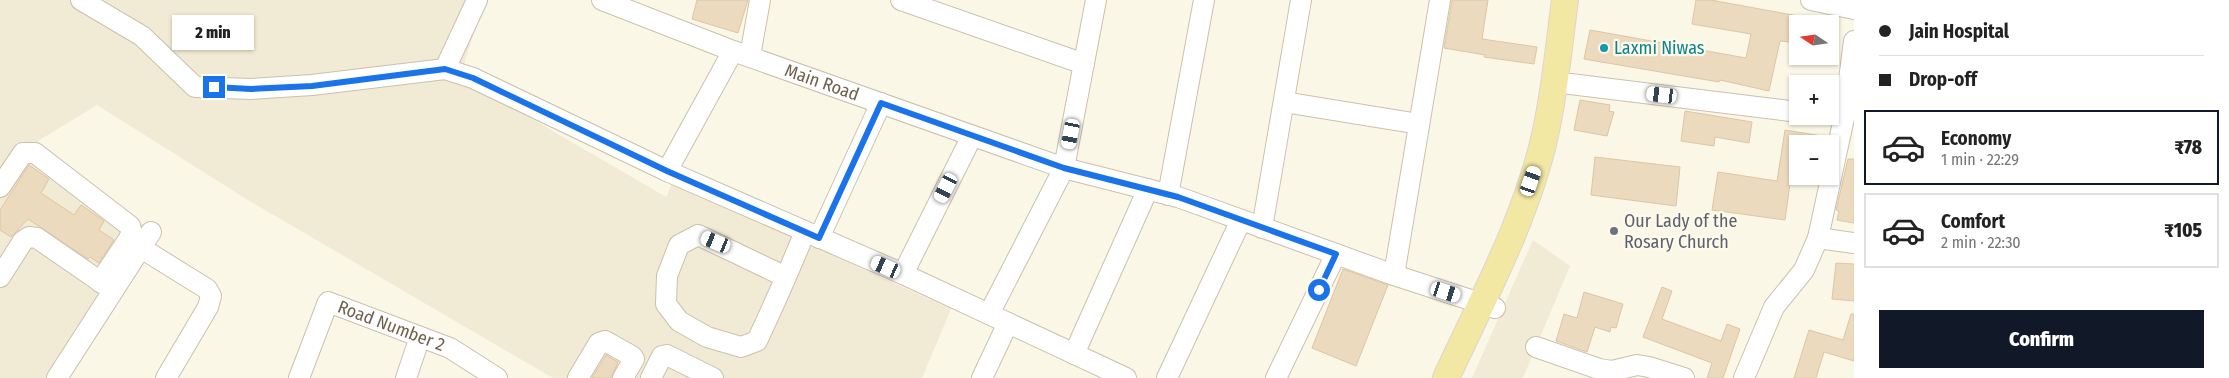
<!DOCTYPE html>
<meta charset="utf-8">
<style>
:root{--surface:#fff;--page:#f2f2f2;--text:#222;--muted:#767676;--line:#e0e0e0;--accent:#111827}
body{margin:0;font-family:"Fira Sans Condensed",sans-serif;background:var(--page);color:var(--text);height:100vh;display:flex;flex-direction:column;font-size:19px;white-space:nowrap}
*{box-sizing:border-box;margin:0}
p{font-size:16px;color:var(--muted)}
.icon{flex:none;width:28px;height:28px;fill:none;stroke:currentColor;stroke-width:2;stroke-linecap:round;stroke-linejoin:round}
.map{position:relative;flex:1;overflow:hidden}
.panel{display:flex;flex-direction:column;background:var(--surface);width:375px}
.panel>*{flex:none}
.guide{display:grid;align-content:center;height:110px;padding:0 25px;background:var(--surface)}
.needle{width:32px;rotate:283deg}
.fabs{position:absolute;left:1789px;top:15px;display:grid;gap:10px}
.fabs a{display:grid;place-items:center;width:50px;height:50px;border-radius:0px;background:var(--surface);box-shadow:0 1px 4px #0004;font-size:25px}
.end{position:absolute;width:22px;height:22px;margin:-11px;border:6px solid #1a73e8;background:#fff;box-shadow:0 0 0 2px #fff}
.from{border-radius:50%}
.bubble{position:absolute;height:35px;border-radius:0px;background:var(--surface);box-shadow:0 1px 4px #0004;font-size:16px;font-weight:800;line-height:35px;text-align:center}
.car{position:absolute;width:15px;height:30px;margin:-15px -8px;border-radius:6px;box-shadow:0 0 4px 1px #0007;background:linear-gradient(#fff 24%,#345 0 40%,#fff 0 76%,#345 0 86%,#fff 0)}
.guide b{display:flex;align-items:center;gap:18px;height:48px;font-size:19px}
.guide b+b{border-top:1px solid var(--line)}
.guide i{width:12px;height:12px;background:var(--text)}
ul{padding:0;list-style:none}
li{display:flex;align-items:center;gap:15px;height:75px;margin:0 10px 8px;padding:0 15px;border:2px solid var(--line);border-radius:0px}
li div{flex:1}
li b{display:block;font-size:19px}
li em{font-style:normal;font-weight:800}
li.on{border-color:var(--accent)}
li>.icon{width:45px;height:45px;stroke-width:1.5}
.primary-button{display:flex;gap:10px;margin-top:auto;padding:10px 25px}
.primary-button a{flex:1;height:58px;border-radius:0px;background:var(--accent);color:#fff;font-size:20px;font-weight:800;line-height:58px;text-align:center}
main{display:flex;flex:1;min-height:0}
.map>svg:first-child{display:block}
.residential{fill:#f1ead5}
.building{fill:#ebdabe;stroke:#dec6a2}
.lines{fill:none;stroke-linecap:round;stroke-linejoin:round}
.minor-casing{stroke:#cbc1ad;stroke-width:22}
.major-casing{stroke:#dad6d1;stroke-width:28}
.minor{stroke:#fff;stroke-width:20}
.major{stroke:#f3e7a4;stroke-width:26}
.route{stroke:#1a73e8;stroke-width:6}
.culture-dot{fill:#0f9aa8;stroke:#fdfaec;stroke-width:2}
.worship-dot{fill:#6b7280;stroke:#fdfaec;stroke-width:2}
.labels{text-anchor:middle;stroke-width:4.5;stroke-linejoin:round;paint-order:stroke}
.culture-label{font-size:18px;fill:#0d838f;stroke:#fdfaec;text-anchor:start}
.street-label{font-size:18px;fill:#71624d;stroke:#fdfaec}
.worship-label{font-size:18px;fill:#5b616d;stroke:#fdfaec;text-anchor:start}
</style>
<main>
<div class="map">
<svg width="1854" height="378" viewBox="0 0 1854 378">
<rect width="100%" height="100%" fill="#faf7e6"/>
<g class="residential">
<polygon points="0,0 484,0 460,77 666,197 673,182 951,309 922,378 553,378 248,200 97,105 38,141 145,226 46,378 0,378"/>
<polygon points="1533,240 1570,266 1523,378 1472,378"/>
</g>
<g class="building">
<polygon points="697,0 748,0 738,33 692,19"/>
<polygon points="1452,0 1488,0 1482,39 1537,47 1534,64 1484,57 1485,55 1444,48"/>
<polygon points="1696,0 1711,0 1798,16 1798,43 1780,41 1769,91 1720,80 1719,82 1584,59 1590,30 1746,58 1751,34 1692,24"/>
<polygon points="1580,100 1610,105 1609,111 1614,112 1607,136 1574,130"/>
<polygon points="1685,111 1752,122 1749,143 1715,137 1714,146 1681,141"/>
<polygon points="1785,130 1828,137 1826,144 1798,144 1798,170 1792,169 1785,220 1712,210 1718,172 1777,181"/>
<polygon points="1595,157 1680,167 1676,206 1591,195"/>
<polygon points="1848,159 1854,159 1854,223 1837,220 1839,211 1836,210"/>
<polygon points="29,165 49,179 41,193 74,215 81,205 104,221 99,230 114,240 99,263 90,257 88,259 28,219 11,237 0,230 0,210"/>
<polygon points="1836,263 1854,264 1854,301 1832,299"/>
<polygon points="1343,269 1388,285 1356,366 1312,348"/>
<polygon points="1662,287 1672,291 1662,319 1721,341 1727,324 1740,329 1723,378 1707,378 1712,363 1643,337"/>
<polygon points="1584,292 1623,304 1616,328 1611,327 1610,332 1595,327 1587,352 1556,341 1564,314 1577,318"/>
<polygon points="1851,314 1854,314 1854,361 1824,352 1816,378 1794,378 1809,330 1843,340"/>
<polygon points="606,355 618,362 611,378 592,378"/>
</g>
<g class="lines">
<defs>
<g id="minor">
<polyline points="81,0 142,36 195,87 251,89 312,85 445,69 473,78 667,171 903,274 1126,378"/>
<path id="s1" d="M602 0 733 51 1064 168 1178 197 1394 275 1495 308"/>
<polyline points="901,0 1084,64"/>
<polyline points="1811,0 1854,9"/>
<polyline points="1854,41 1844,118 1818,238 1854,243"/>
<polyline points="750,56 760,0"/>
<polyline points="445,69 477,0"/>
<polyline points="1554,82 1798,112"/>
<polyline points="1284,102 1419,124"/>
<polyline points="667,171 733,51"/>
<polyline points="0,187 23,153 35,153 130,226 132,233 128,240 100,282"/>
<polyline points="1168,195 1204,0"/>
<polyline points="1262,228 1301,0"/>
<polyline points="819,238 881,103"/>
<polyline points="141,248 207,289 211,296 208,307 166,378"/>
<polyline points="903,274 972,136"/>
<polyline points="1394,275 1440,0"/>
<polyline points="0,277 23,241 29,237 37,238 111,289"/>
<path d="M786 277 698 235 679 245 667 276 666 304 679 321 707 337 741 347 757 341C774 305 790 268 805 232"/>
<polyline points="989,314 1064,168 1096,0"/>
<polyline points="1536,347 1599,369 1612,371 1637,365 1649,367 1684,378"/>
<polyline points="1074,354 1148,189"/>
<polyline points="57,378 151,232"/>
<path id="s2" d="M299 378 328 302 450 348 497 378"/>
<polyline points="406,378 420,337"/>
<polyline points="578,378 599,343 605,341 632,356 634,359 623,378"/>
<polyline points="651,378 662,356 667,355 713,378"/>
<polyline points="982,378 1008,323"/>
<polyline points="1167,378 1241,220"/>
<polyline points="1276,378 1336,254"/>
<polyline points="1744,378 1774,307 1804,270 1818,238"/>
</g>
<path id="major" d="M1446 378C1482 300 1526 220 1545 135 1555 91 1559 45 1565 0"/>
</defs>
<use href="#minor" class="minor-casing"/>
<use href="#major" class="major-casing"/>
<use href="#minor" class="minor"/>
<use href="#major" class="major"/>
</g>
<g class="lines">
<polyline class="route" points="214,87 251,89 312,86 445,69 473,78 667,171 819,238 881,103 1064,168 1178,197 1336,254 1319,290"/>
</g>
<circle class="culture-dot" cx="1604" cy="48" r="5"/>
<circle class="worship-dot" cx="1614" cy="231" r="5"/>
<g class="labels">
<g class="culture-label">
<text x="1614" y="54">Laxmi Niwas</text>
</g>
<g class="street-label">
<text dy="6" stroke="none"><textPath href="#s1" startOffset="235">Main Road</textPath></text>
<text dy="6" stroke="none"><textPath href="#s2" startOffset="149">Road Number 2</textPath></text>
</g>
<g class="worship-label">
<text x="1624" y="227">Our Lady of the<tspan x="1624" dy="21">Rosary Church</tspan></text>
</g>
</g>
</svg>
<div class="fabs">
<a><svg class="needle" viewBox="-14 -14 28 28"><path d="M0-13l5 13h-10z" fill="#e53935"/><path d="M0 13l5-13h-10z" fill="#767676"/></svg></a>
<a>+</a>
<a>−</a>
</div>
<i class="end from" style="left:1319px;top:290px"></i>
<i class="end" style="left:214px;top:87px"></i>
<div class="bubble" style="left:172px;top:15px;width:82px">2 min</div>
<i class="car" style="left:1662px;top:95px;rotate:277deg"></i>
<i class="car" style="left:1071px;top:134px;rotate:191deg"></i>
<i class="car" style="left:1531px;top:181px;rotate:19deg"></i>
<i class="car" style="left:946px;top:188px;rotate:207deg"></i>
<i class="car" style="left:716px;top:242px;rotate:292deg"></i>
<i class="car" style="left:886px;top:267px;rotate:294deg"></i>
<i class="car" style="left:1446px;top:292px;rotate:108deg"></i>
</div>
<section class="panel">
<div class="guide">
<b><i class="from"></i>Jain Hospital</b>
<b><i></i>Drop-off</b>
</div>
<ul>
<li class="on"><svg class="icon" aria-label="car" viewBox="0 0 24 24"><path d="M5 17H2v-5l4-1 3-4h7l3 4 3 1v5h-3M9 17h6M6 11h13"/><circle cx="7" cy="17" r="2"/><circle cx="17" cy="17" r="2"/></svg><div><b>Economy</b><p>1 min · 22:29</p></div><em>₹78</em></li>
<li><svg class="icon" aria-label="car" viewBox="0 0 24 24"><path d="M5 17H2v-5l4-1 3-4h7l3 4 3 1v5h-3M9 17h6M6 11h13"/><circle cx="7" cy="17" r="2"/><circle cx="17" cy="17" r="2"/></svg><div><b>Comfort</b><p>2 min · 22:30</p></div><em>₹105</em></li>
</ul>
<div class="primary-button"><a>Confirm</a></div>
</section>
</main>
